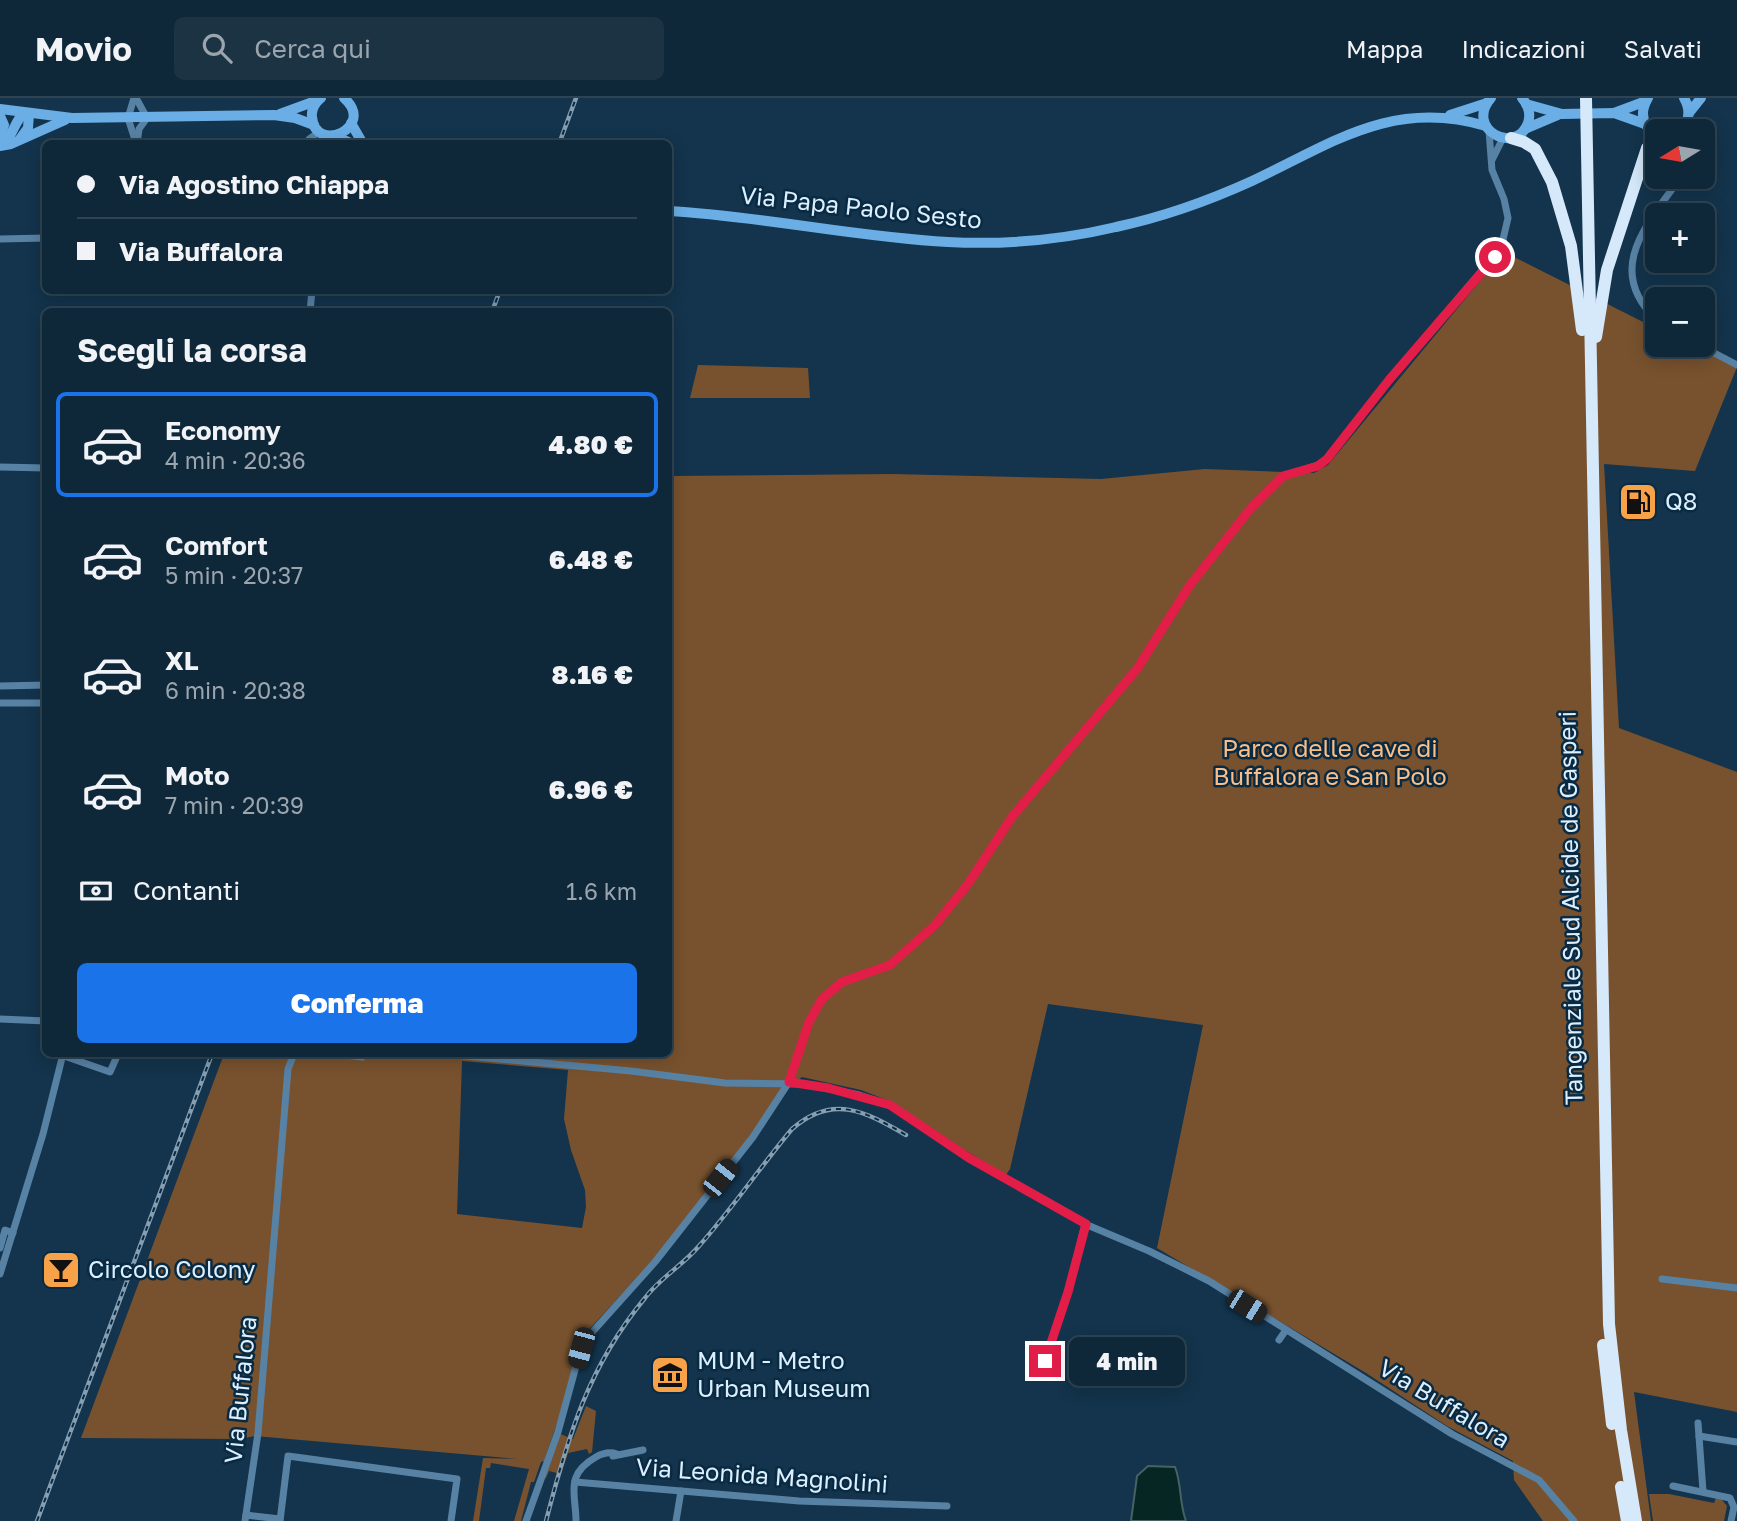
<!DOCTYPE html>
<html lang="it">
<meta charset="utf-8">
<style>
:root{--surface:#0e2739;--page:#1c3344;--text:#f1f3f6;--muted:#9ba5ae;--line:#2e4453;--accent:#1a73e8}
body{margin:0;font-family:"Golos Text",sans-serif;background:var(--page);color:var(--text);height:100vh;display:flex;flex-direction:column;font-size:26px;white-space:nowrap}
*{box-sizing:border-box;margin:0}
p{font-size:23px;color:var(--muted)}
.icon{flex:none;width:38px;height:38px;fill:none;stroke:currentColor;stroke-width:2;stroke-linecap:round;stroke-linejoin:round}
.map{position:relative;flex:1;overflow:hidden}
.sheet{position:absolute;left:42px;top:210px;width:630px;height:749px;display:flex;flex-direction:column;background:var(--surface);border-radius:10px;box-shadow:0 4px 18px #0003,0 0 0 2px var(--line)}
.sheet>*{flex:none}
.top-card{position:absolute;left:42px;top:42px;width:630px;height:154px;border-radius:10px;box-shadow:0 4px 18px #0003,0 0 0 2px var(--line);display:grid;align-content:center;height:154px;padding:0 35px;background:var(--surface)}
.needle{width:46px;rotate:259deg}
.fabs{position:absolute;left:1645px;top:21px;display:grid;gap:14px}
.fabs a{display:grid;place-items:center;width:70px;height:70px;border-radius:10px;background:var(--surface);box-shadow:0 4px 18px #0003,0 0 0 2px var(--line);font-size:35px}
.end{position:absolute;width:32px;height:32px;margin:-16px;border:9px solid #e11d48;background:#fff;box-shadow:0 0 0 4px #fff}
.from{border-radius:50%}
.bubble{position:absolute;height:49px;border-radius:10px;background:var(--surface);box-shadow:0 4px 18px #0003,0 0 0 2px var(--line);font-size:23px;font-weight:800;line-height:49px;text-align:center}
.car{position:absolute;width:21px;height:42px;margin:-21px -10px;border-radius:9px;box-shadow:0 0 5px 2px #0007;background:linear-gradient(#222 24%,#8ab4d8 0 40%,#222 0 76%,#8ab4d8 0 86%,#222 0)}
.top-card b{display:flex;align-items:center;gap:24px;height:66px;font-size:26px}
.top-card b+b{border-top:2px solid var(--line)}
.top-card i{width:18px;height:18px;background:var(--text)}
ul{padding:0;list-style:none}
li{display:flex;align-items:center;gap:21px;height:105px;margin:0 14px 10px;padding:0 21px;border:4px solid transparent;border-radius:10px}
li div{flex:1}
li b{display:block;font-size:26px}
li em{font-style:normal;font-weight:800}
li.selected{border-color:var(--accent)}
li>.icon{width:63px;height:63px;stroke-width:1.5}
h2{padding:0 35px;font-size:32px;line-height:84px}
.pay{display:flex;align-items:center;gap:18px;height:77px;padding:0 35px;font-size:26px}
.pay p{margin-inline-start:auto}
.primary-button{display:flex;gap:14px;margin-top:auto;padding:14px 35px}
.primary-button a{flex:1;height:80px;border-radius:10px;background:var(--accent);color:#fff;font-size:28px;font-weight:800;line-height:80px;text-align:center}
header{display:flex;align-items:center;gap:42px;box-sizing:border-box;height:98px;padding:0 35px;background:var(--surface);border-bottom:2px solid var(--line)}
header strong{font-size:33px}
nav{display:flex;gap:38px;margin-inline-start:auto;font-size:24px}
.search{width:490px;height:63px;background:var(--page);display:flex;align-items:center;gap:18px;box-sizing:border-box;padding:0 24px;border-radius:10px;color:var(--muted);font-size:26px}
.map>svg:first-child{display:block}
.green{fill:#78522e;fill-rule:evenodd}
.water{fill:#052622;stroke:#466264;stroke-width:2}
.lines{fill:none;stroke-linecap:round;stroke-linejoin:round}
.street{stroke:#5882a4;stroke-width:7}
.secondary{stroke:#6aaee5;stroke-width:10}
.highway{stroke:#d5e9fa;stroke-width:12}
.rail-casing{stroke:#859eb1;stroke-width:4.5}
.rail{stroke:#082a42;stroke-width:2;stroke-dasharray:5;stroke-linecap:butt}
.route{stroke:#e11d48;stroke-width:9}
.labels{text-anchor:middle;stroke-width:5;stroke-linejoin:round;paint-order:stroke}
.street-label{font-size:24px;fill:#ddefff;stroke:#082a42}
.poi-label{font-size:24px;fill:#ddefff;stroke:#082a42;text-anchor:start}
.park-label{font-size:24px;fill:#fbbe86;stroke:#082a42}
</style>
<header>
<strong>Movio</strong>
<div class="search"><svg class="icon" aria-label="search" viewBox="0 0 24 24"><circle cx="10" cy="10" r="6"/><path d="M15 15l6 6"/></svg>Cerca qui</div>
<nav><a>Mappa</a><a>Indicazioni</a><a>Salvati</a></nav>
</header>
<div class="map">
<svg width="1737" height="1423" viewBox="0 0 1737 1423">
<rect width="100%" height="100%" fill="#13344c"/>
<g class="green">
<path d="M1504 154 1657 231V247H1691L1737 269 1695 373 1604 366 1619 630 1737 674V1314L1634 1294 1651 1423H1543L1514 1382 1513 1363 1447 1328 1366 1275 1157 1150 1203 927 1048 906 1010 1071 1006 1077 943 1039 892 1004 861 992 802 979 780 995 751 1038 653 1162 585 1236 563 1308 544 1363 541 1364 534 1384H531L521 1423H514L529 1371 491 1365 490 1370H486L479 1423H473L483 1360 518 1361 255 1338 240 1341 81 1340 224 956H668L669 378 892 376 1101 381 1205 371 1314 375 1328 367ZM462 963 568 972 564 1021 571 1052 585 1092 586 1109 582 1130 457 1116Z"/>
<polygon points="698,267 808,270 810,300 690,300"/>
<polygon points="586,1308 596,1313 592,1354 589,1356 587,1351 568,1355 561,1376 549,1373 546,1380 543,1380 560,1336 573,1341"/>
<polygon points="1649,1396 1669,1396 1714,1405 1716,1400 1722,1402 1727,1408 1724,1423 1653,1423"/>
</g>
<path class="water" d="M1148 1368 1175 1369C1182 1387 1179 1405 1186 1423H1131L1137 1378Z"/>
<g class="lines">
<g class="street">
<polyline points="134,0 128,20 136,45"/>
<polyline points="136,0 147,20 139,31 137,46"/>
<polyline points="307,46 309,41 319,34"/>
<polyline points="1492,62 1503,40"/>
<polyline points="0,141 46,140"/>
<polyline points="310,214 312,192"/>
<path d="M1657 222C1602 171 1650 123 1681 79"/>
<polyline points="1699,247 1737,267"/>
<polyline points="0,369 46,370"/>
<polyline points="0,588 46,587"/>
<polyline points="0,605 46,605"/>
<polyline points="0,921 46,923"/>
<polyline points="337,956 362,959"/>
<polyline points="446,956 631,973 725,985 805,986 859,997 890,1007 969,1060 1085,1126 1149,1153 1209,1183 1452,1336 1539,1382 1574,1423"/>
<polyline points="67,959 110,974 118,956"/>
<polyline points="0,1150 5,1132 13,1135"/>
<polyline points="0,1176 43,1036 63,956"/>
<polyline points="1662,1181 1737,1190"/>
<polyline points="1279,1242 1286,1232"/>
<polyline points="1045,1263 1068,1194 1085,1126"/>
<polyline points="1698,1325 1703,1393"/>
<polyline points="1699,1338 1737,1344"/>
<polyline points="613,1358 643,1352"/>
<polyline points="575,1384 799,1403 947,1408"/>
<polyline points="1673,1388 1730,1400 1734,1409 1731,1423"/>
<polyline points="246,1417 280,1421"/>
<polyline points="245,1423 258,1335 288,971 294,956"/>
<polyline points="280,1423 288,1358 457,1381 451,1423"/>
<polyline points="526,1423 558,1334 581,1250 587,1240 655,1164 753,1039 789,984 809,924 822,901 842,884 890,867 935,827 968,786 1012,718 1137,571 1190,487 1251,410 1283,378 1318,367 1327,361 1389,282 1501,150 1508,120 1504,101 1492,72 1489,33"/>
<path d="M576 1423C576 1396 564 1377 596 1359 603 1355 611 1354 617 1356"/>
<polyline points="676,1423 681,1393"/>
</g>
<g class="secondary">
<path d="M321 0C315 5 311 11 312 19 315 57 377 29 344 0"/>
<path d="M1491 0C1464 31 1516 58 1528 25 1531 16 1528 7 1522 0"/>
<path d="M1648 0C1639 15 1642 28 1657 37"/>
<polyline points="1526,6 1562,16 1614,15 1645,26"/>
<polyline points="0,11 72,20 274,17 295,20 314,27"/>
<polyline points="1614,15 1646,3"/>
<polyline points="1689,15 1701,0"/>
<polyline points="280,16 318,2"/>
<polyline points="1450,17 1487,5"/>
<polyline points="0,18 4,27 0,40"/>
<polyline points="351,25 363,46"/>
<polyline points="1525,31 1558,17"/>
<path d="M1680 33C1690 23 1691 12 1684 0"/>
<polyline points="335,38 353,46"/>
<polyline points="20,41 28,30 29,16"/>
<path d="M0 47C14 39 13 25 24 15"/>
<polyline points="0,48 11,46 65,22"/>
<path d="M668 113C762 118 854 139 948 144 1004 147 1061 142 1116 129 1163 119 1208 103 1252 83 1331 46 1392 0 1486 28"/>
</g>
<g class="highway">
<polyline points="1586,0 1609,1226 1621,1332 1636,1423"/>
<polyline points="1511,40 1524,44 1535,51 1552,84 1571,148 1582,232"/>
<polyline points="1596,239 1607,172 1647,50 1657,42"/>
<polyline points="1603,1247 1612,1326"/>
<polyline points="1621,1389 1627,1423"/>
</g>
<defs>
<g id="rail">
<polyline points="559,46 576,0"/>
<polyline points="492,214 500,192"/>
<polyline points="37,1423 212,956"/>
<path d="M546 1423C568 1338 588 1269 645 1200 660 1180 683 1167 699 1148 732 1111 760 1069 792 1031 833 995 866 1014 906 1037"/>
</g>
</defs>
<use href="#rail" class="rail-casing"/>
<use href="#rail" class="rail"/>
</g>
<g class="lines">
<polyline class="route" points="1045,1263 1068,1194 1086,1126 969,1060 890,1007 828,990 789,984 809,924 822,901 842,884 890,867 935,827 968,786 1012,719 1137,571 1190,487 1251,410 1283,378 1318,368 1327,361 1389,282 1495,159"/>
</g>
<defs>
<symbol id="fuel-square" viewBox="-11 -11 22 22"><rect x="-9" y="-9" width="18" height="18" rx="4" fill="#f7a248" stroke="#082a42"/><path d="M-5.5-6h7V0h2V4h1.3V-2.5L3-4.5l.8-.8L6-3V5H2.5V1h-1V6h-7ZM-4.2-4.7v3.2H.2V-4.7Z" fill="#111"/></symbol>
<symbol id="bar-square" viewBox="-11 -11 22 22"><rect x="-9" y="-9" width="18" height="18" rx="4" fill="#f7a248" stroke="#082a42"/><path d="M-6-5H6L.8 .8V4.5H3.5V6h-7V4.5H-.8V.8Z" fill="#111"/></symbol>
<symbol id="museum-square" viewBox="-11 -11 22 22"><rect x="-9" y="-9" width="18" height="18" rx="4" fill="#f7a248" stroke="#082a42"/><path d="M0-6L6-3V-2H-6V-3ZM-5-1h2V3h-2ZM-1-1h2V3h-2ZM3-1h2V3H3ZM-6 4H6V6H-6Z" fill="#111"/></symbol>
</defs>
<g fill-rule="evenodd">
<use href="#fuel-square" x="1616" y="382" width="44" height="44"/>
<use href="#bar-square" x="39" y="1150" width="44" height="44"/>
<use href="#museum-square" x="648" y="1255" width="44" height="44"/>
</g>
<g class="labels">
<g class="street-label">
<text transform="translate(861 110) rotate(6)" y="8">Via Papa Paolo Sesto</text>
<text transform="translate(1571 810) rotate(-91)" y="8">Tangenziale Sud Alcide de Gasperi</text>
<text transform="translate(241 1292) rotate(-84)" y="8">Via Buffalora</text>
<text transform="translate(1444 1306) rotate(31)" y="8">Via Buffalora</text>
<text transform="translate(762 1378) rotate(4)" y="8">Via Leonida Magnolini</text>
</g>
<g class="poi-label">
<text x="1665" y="412">Q8</text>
<text x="88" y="1180">Circolo Colony</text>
<text x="697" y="1271">MUM - Metro<tspan x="697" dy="28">Urban Museum</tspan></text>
</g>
<g class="park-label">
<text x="1330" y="659">Parco delle cave di<tspan x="1330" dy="28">Buffalora e San Polo</tspan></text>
</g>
</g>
</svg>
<div class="fabs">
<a><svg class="needle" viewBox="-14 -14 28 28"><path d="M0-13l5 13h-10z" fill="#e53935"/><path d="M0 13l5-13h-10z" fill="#9ba5ae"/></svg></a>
<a>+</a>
<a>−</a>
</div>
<i class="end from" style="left:1495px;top:159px"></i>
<i class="end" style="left:1045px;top:1263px"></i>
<div class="bubble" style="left:1069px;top:1239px;width:116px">4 min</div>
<i class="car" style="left:720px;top:1080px;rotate:38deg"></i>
<i class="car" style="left:1247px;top:1208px;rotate:122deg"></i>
<i class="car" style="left:581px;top:1250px;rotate:195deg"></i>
<div class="top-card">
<b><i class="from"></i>Via Agostino Chiappa</b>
<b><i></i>Via Buffalora</b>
</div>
<section class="sheet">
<h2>Scegli la corsa</h2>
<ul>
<li class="selected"><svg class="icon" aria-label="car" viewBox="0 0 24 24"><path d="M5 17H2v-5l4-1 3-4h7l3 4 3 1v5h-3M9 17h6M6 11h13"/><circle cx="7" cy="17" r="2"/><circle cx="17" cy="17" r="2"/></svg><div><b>Economy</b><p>4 min · 20:36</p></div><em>4.80 €</em></li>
<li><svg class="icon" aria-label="car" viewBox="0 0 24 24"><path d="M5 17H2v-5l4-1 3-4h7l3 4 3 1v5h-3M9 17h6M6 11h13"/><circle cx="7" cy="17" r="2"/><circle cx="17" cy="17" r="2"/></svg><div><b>Comfort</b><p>5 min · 20:37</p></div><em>6.48 €</em></li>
<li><svg class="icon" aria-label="car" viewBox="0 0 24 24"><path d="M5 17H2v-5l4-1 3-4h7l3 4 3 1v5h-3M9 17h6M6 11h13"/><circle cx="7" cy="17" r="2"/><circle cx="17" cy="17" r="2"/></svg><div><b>XL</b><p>6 min · 20:38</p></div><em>8.16 €</em></li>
<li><svg class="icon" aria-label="car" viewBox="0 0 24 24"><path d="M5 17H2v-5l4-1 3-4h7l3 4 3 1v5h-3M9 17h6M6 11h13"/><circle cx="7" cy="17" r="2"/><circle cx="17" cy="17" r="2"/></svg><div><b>Moto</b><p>7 min · 20:39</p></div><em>6.96 €</em></li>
</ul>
<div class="pay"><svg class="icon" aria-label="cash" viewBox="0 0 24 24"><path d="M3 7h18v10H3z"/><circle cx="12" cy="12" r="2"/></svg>Contanti<p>1.6 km</p></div>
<div class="primary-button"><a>Conferma</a></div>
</section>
</div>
